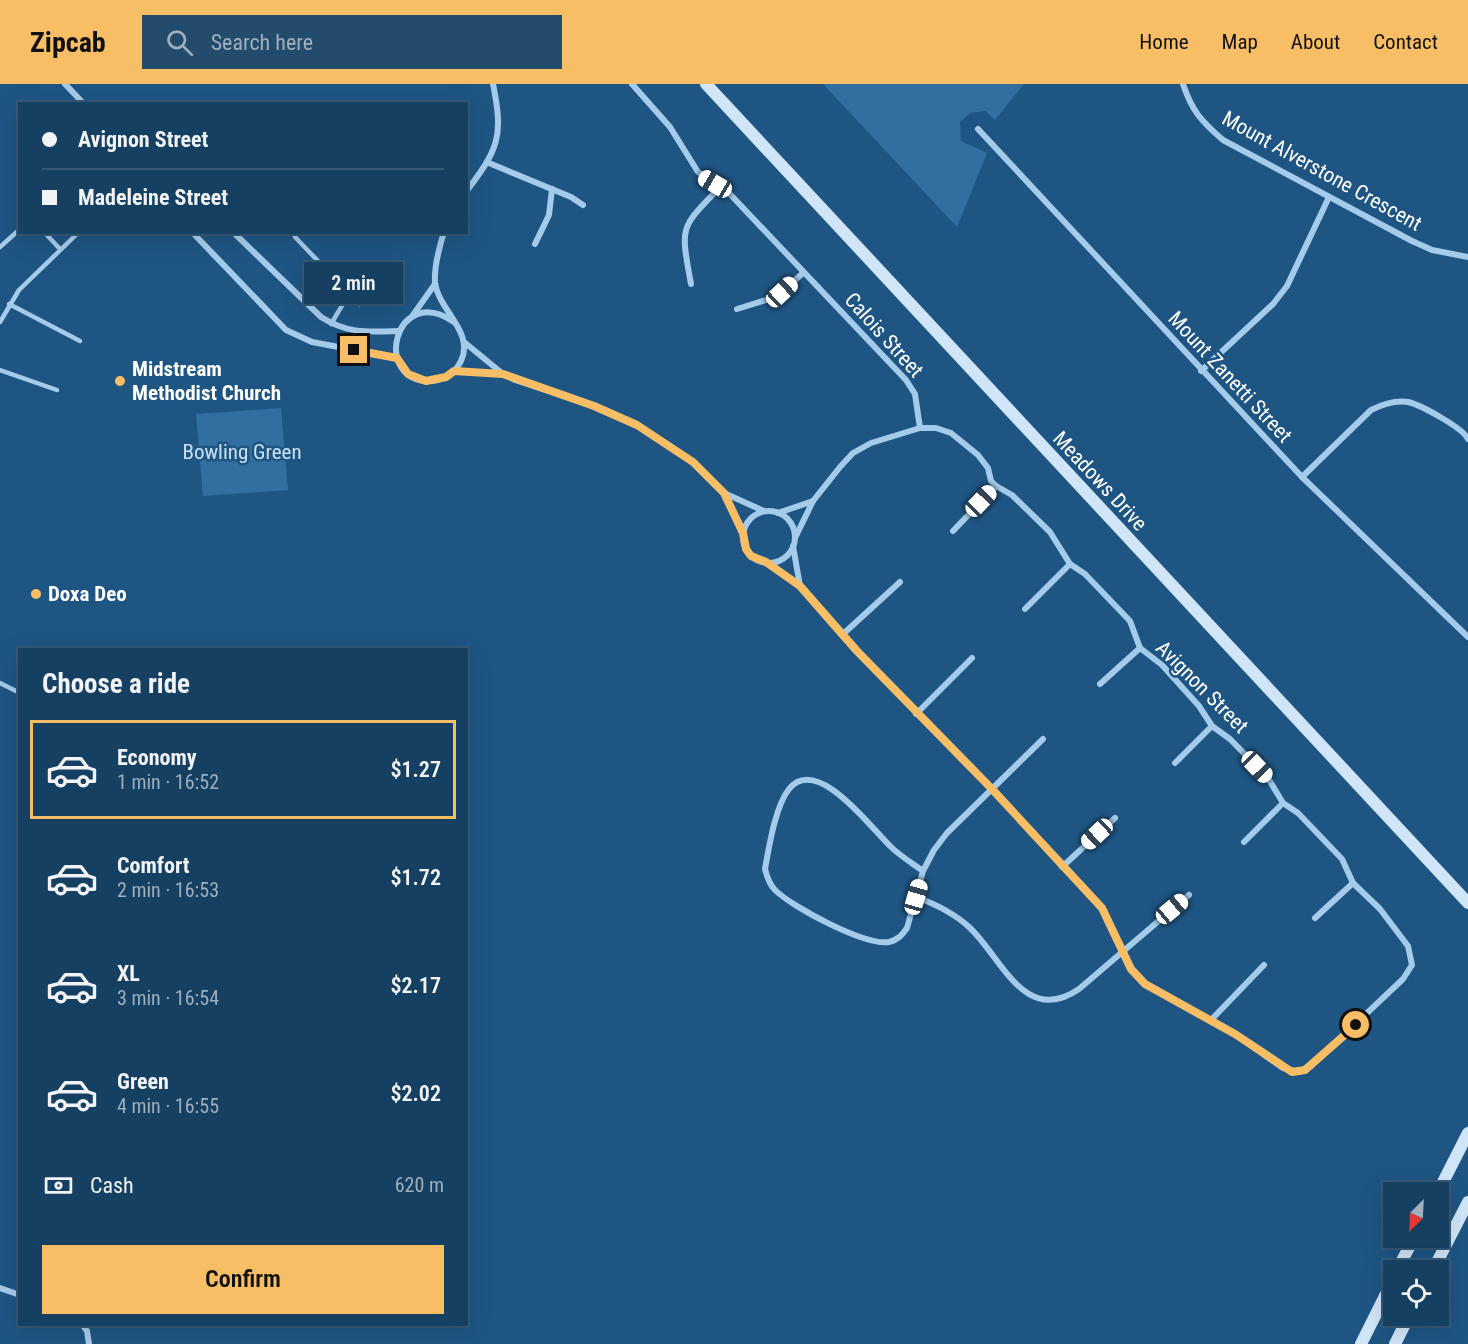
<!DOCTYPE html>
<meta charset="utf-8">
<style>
:root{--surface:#164062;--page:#234b6b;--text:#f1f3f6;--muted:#9eafbe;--line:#355977;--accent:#f8be65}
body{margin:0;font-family:"Roboto Condensed",sans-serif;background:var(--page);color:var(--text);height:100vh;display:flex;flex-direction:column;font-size:22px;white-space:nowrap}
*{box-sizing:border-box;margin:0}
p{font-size:20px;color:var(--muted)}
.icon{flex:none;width:33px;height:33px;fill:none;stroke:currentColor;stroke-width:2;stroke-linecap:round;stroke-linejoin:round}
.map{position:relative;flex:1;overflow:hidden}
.sheet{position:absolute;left:18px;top:564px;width:450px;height:678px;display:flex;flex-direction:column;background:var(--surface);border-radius:0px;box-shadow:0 6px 24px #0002,0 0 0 2px var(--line)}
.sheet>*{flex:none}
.guide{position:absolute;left:18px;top:18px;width:450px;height:132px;border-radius:0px;box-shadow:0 6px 24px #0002,0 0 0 2px var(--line);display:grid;align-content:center;height:132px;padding:0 24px;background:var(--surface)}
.needle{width:39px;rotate:204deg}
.controls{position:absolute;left:1383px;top:1098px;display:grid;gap:12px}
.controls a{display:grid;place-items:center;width:66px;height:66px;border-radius:0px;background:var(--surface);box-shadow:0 6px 24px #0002,0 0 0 2px var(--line);font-size:30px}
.end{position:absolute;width:27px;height:27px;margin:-14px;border:8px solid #f8be65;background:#111;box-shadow:0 0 0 3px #111}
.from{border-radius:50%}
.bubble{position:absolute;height:42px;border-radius:0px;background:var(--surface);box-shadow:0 6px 24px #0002,0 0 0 2px var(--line);font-size:20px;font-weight:600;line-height:42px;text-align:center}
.car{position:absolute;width:18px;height:36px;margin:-18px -9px;border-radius:8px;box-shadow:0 0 4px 2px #0007;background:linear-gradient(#fff 24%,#345 0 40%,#fff 0 76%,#345 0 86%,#fff 0)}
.guide b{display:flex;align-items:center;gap:21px;height:57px;font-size:22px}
.guide b+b{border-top:2px solid var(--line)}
.guide i{width:15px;height:15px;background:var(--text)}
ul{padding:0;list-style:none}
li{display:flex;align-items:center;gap:18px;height:99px;margin:0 12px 9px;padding:0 12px;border:3px solid transparent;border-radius:0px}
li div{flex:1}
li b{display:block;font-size:22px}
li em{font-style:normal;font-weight:600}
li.active{border-color:var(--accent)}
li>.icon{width:54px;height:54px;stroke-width:1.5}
h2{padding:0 24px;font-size:27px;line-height:72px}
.pay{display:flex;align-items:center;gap:15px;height:66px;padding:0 24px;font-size:22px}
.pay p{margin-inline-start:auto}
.button{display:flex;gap:12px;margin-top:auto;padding:12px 24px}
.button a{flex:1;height:69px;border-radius:0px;background:var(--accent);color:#111;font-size:24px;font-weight:600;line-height:69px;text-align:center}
header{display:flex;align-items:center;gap:36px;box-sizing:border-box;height:84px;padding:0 30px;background:var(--accent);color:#111}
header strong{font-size:28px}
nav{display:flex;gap:33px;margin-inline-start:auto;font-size:21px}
.search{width:420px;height:54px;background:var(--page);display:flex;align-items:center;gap:15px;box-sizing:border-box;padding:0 21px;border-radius:0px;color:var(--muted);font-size:22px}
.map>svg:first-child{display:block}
.green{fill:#326fa1}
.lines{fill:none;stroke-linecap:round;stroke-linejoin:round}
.lane{stroke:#a5cbea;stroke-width:4.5}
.street{stroke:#a5cbea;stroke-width:6}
.secondary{stroke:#d0e5f7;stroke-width:12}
.route{stroke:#f8be65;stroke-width:8}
.poi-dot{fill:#f8be65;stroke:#1e5583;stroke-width:2}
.labels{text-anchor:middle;stroke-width:5;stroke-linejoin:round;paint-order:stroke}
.street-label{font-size:21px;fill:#fff;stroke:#1e5583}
.poi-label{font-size:21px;font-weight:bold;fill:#fff;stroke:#1e5583;text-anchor:start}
.park-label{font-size:21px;fill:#cae3f7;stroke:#1e5583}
</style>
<header>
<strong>Zipcab</strong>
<div class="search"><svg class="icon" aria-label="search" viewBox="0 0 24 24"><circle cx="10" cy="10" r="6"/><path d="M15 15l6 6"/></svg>Search here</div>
<nav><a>Home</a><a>Map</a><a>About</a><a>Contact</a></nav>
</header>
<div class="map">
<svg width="1468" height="1260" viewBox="0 0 1468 1260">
<rect width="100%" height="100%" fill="#1e5583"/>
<g class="green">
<polygon points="823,0 1024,0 995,36 985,27 970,29 960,38 961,57 987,69 957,143"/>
<polygon points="281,324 288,406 203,412 196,330"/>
</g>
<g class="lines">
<g class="lane">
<polyline points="44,148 60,165"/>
<polyline points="295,153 359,220"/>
<polyline points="0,163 20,145"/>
<polyline points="9,220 80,257"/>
<polyline points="0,238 19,206 79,148"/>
<polyline points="331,240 349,210"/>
<polyline points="0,286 57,306"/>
<polyline points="0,599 20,609"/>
</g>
<g class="street">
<polyline points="65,0 84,20"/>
<polyline points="632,0 670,43 698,88 728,108 906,296 915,310 920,344"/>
<path d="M1183 0C1192 27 1201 37 1223 56L1412 157 1432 166 1468 173"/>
<polyline points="978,45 1302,393 1468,553"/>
<polyline points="489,79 571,113 583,121"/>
<path d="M466 108C498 65 504 54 493 0"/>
<polyline points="192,148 286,246 312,258 397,274"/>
<path d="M233 148 321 233C348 250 367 248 398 247"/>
<path d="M444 148C439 164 434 182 435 198 438 226 475 248 461 277 455 289 444 296 432 297 371 300 394 197 454 238"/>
<polyline points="535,160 549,131 552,105"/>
<path d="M691 200C680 140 680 145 721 102"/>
<polyline points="737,225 776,213 803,189"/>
<polyline points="413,231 435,200"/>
<polyline points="464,258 503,290 515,296 594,322 637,341 693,378 724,409 764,427"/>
<polyline points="454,287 502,290"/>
<polyline points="1201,287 1273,220 1287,202 1329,113"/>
<path d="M1302 393 1371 326C1383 320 1395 316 1408 318 1421 321 1463 344 1468 355"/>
<polyline points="724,410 743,449"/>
<circle cx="769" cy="453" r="26"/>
<polyline points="778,429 813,417"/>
<polyline points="953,447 996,402"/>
<polyline points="793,462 800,502"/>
<polyline points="766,478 800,502 842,551 991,704 1102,824 1131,885 1145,900 1235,950 1283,984 1299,988 1311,982 1403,895 1412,881 1408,862 1380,825 1353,799 1342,775 1298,729 1283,719 1268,694 1230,655 1212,642 1199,622 1162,581 1140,564 1130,537 1085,490 1070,480 1050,448 1012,411 996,402 991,397 988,384 978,371 951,349 936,344 920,344 871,359 853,369 840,383 813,417 795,454"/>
<polyline points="1025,525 1070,480"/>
<polyline points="842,551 900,498"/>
<polyline points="1100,600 1140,564"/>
<polyline points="916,630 972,574"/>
<polyline points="1175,679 1212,642"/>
<polyline points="1244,758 1283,719"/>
<polyline points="1062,783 1115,734"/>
<path d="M923 787C912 779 900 772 890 762 871 744 817 670 789 705 775 723 769 763 765 785 767 793 769 800 775 806 792 823 865 862 889 858 898 856 902 851 907 844L923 787 934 766 947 749 1043 655"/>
<path d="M916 813C935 820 954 829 969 843 1001 872 1024 943 1079 905L1189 811"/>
<polyline points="1315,834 1353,799"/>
<polyline points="1211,936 1264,881"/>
<polyline points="0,1204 20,1211"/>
<polyline points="82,1240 87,1247 89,1260"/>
</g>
<g class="secondary">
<polyline points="706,0 1468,819"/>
<polyline points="1438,1108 1468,1049"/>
<polyline points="1397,1186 1414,1154"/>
<polyline points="1433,1186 1468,1118"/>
<polyline points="1361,1260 1394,1194"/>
<polyline points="1395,1260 1409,1232"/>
</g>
</g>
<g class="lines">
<polyline class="route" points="354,266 397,274 408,290 426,297 446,293 454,287 503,290 594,322 637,341 693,378 724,409 743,449 746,465 751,472 766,478 800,502 857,567 991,704 1102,824 1131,885 1145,900 1235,950 1292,988 1305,986 1356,941"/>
</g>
<g class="poi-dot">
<circle cx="120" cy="297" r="6"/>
<circle cx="36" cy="510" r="6"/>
</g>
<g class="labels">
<g class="street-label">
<text transform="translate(1322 87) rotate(29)" y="7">Mount Alverstone Crescent</text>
<text transform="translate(884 251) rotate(48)" y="7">Calois Street</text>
<text transform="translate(1230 293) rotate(47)" y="7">Mount Zanetti Street</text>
<text transform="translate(1100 397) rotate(47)" y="7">Meadows Drive</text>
<text transform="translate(1202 603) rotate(45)" y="7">Avignon Street</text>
</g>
<g class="poi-label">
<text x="132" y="292">Midstream<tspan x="132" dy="24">Methodist Church</tspan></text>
<text x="48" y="517">Doxa Deo</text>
</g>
<g class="park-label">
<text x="242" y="375">Bowling Green</text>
</g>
</g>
</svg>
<div class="controls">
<a><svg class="needle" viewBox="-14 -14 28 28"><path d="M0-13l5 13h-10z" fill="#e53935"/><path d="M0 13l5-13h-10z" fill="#9eafbe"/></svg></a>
<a><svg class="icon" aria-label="locate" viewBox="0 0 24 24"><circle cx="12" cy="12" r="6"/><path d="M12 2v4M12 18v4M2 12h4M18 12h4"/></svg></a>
</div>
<i class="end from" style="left:1356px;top:941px"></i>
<i class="end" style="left:354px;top:266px"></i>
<div class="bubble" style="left:304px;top:178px;width:99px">2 min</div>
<i class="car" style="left:715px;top:100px;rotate:300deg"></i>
<i class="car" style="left:782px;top:208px;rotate:47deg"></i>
<i class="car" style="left:981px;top:417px;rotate:44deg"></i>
<i class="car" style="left:1257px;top:683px;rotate:136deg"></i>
<i class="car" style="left:1097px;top:750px;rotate:227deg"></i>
<i class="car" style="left:916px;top:813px;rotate:16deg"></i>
<i class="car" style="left:1172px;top:825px;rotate:50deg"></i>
<div class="guide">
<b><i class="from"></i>Avignon Street</b>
<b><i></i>Madeleine Street</b>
</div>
<section class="sheet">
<h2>Choose a ride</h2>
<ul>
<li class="active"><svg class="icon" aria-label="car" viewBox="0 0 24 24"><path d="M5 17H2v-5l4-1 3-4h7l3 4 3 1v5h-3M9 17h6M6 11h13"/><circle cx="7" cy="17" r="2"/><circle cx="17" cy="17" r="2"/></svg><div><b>Economy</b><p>1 min · 16:52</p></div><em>$1.27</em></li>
<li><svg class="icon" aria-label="car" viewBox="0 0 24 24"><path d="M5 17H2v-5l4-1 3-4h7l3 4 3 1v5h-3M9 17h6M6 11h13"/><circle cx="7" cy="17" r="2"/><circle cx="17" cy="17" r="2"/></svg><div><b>Comfort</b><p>2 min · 16:53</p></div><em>$1.72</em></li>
<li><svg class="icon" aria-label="car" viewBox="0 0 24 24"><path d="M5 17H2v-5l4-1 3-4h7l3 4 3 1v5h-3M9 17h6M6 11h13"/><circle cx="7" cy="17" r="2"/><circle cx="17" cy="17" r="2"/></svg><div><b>XL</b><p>3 min · 16:54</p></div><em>$2.17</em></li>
<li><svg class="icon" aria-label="car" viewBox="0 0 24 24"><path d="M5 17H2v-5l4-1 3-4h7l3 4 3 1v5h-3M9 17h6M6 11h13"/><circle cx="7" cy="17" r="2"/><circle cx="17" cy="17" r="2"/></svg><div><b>Green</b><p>4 min · 16:55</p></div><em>$2.02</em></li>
</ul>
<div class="pay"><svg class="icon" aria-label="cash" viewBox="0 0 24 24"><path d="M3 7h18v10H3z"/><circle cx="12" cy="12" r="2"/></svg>Cash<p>620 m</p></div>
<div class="button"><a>Confirm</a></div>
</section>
</div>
